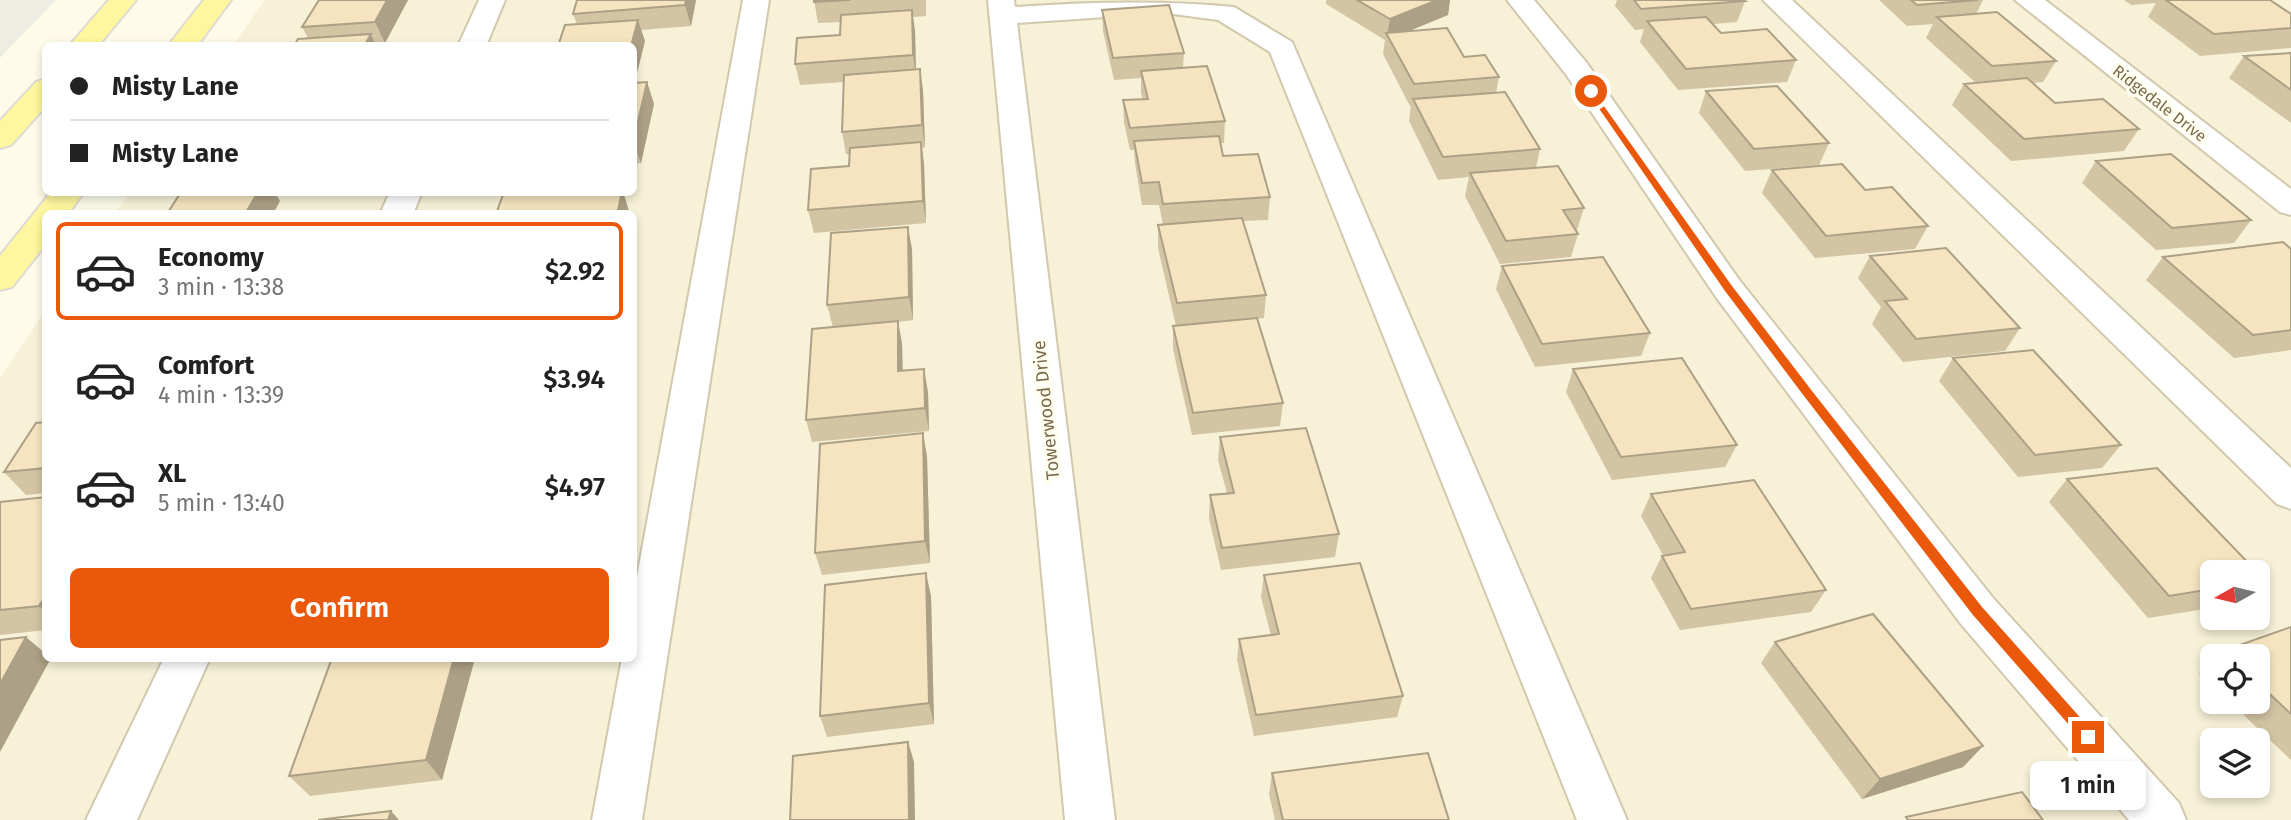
<!DOCTYPE html>
<meta charset="utf-8">
<style>
:root{--surface:#fff;--page:#f2f2f2;--text:#222;--muted:#767676;--line:#e0e0e0;--accent:#ea580c}
body{margin:0;font-family:"Fira Sans",sans-serif;background:var(--page);color:var(--text);height:100vh;display:flex;flex-direction:column;font-size:26px;white-space:nowrap}
*{box-sizing:border-box;margin:0}
p{font-size:23px;color:var(--muted)}
.icon{flex:none;width:38px;height:38px;fill:none;stroke:currentColor;stroke-width:2;stroke-linecap:round;stroke-linejoin:round}
.map{position:relative;flex:1;overflow:hidden}
.drawer{position:absolute;left:42px;top:210px;width:595px;height:452px;display:flex;flex-direction:column;background:var(--surface);border-radius:10px;box-shadow:0 4px 10px #0003}
.drawer>*{flex:none}
.guide{position:absolute;left:42px;top:42px;width:595px;height:154px;border-radius:10px;box-shadow:0 4px 10px #0003;display:grid;align-content:center;height:154px;padding:0 28px;background:var(--surface)}
.needle{width:46px;rotate:262deg}
.buttons{position:absolute;left:2200px;top:560px;display:grid;gap:14px}
.buttons a{display:grid;place-items:center;width:70px;height:70px;border-radius:10px;background:var(--surface);box-shadow:0 4px 10px #0003;font-size:35px}
.end{position:absolute;width:32px;height:32px;margin:-16px;border:9px solid #ea580c;background:#fff;box-shadow:0 0 0 4px #fff}
.from{border-radius:50%}
.bubble{position:absolute;height:49px;border-radius:10px;background:var(--surface);box-shadow:0 4px 10px #0003;font-size:23px;font-weight:600;line-height:49px;text-align:center}
.guide b{display:flex;align-items:center;gap:24px;height:66px;font-size:26px}
.guide b+b{border-top:2px solid var(--line)}
.guide i{width:18px;height:18px;background:var(--text)}
ul{padding:12px 0 0;list-style:none}
li{display:flex;align-items:center;gap:21px;height:98px;margin:0 14px 10px;padding:0 14px;border:4px solid transparent;border-radius:10px}
li div{flex:1}
li b{display:block;font-size:26px}
li em{font-style:normal;font-weight:600}
li.current{border-color:var(--accent)}
li>.icon{width:63px;height:63px;stroke-width:1.5}
.action{display:flex;gap:14px;margin-top:auto;padding:14px 28px}
.action a{flex:1;height:80px;border-radius:10px;background:var(--accent);color:#fff;font-size:28px;font-weight:600;line-height:80px;text-align:center}
.map>svg:first-child{display:block}
.residential{fill:#f6f1d7;fill-rule:evenodd}
.industrial{fill:#efece2}
.lines{fill:none;stroke-linecap:round;stroke-linejoin:round}
.minor-casing{stroke:#d1c8ad;stroke-width:4}
.major-casing{stroke:#dfdbd4;stroke-width:4}
.minor{fill:#fff;fill-rule:evenodd}
.major{fill:#fef79f;fill-rule:evenodd}
.wall{fill:#d3c4a4}
.shaded-wall{fill:#aca086}
.building{fill:#f5e4bf;stroke:#aca086;stroke-width:2}
.route{fill:#ea580c}
.labels{text-anchor:middle;stroke-width:7;stroke-linejoin:round;paint-order:stroke}
.far-street-label{font-size:16px;fill:#7a6a4a;stroke:#fffef1}
.street-label{font-size:18px;fill:#7a6a4a;stroke:#fffef1}
</style>
<div class="map">
<svg width="2291" height="820" viewBox="0 0 2291 820">
<rect width="100%" height="100%" fill="#fefce9"/>
<path class="residential" d="M265 0H2291V820H0V377L45 312 46 658H634V214L115 213 130 192H634V46L233 45ZM2212 572H2258V618H2212ZM2212 656H2258V702H2212ZM2212 740H2258V786H2212Z"/>
<polygon class="industrial" points="0,0 56,0 0,58"/>
<g class="lines">
<defs>
<g id="minor">
<polygon points="479,0 505,0 486,46 458,46"/>
<polygon points="743,0 769,0 642,820 592,820 622,658 634,658 634,593"/>
<path d="M988 0H1014L1015 7C1086 2 1164 0 1234 7L1292 42 1627 820H1577L1270 52 1218 20 1166 13 1017 23 1115 820H1065Z"/>
<polygon points="1507,0 1534,0 1586,62 1740,281 1993,598 2179,803 2186,820 2129,820 1961,624 1716,297 1565,73"/>
<polygon points="1763,0 1792,0 2291,468 2291,509 2277,504"/>
<polygon points="2015,0 2045,0 2291,189 2291,215 2280,212"/>
<polygon points="390,192 422,192 413,214 380,214"/>
<polygon points="164,658 210,658 137,820 86,820"/>
</g>
<g id="major">
<polygon points="109,0 136,0 98,46 69,46"/>
<polygon points="204,0 231,0 197,46 168,46"/>
<polygon points="46,79 46,106 11,145 0,148 0,121 36,82"/>
<polygon points="51,192 84,192 68,214 46,214 46,244 12,287 0,290 0,256"/>
</g>
</defs>
<use href="#minor" class="minor-casing"/>
<use href="#major" class="major-casing"/>
<use href="#minor" class="minor"/>
<use href="#major" class="major"/>
</g>
<g class="wall">
<polygon points="319,0 408,0 385,43 375,44 376,46 294,46 308,38 302,27"/>
<polygon points="696,0 691,26 641,30 645,41 634,83 647,82 654,104 641,163 634,164 634,46 577,24 573,14"/>
<polygon points="814,0 926,0 926,16 913,17 915,31 916,69 920,69 923,91 925,147 922,148 924,164 926,223 814,233 808,210 849,166 849,154 846,154 842,132 844,82 800,85 795,64 840,35 841,22 818,23"/>
<polygon points="1326,0 1450,0 1448,15 1408,31 1464,57 1499,77 1496,93 1540,149 1536,168 1584,208 1577,230 1576,230 1578,234 1571,257 1500,264 1465,196 1469,177 1438,180 1409,121 1411,106 1410,106 1383,54 1385,40 1326,4"/>
<polygon points="1617,0 1743,0 1745,1 1737,22 1713,24 1721,33 1796,60 1787,82 1678,90 1640,42 1644,29 1635,30 1615,6"/>
<polygon points="1879,0 1983,0 1976,14 2056,61 2043,82 2032,83 2055,103 2139,129 2124,151 2011,161 1952,105 1964,84 1976,83 1926,38 1933,24 1907,26"/>
<polygon points="2124,0 2270,0 2291,14 2291,48 2200,56 2148,17 2156,3 2131,5"/>
<polygon points="1102,10 1184,53 1183,68 1225,121 1224,143 1220,143 1223,156 1270,197 1268,220 1243,221 1266,295 1264,318 1176,326 1158,248 1158,225 1163,225 1159,205 1142,205 1135,163 1134,150 1130,150 1124,122 1123,100 1143,99 1141,93 1141,78 1114,80 1103,31"/>
<polygon points="2291,53 2291,123 2229,78 2244,56"/>
<polygon points="1706,91 1829,143 1819,165 1745,171 1699,113"/>
<polygon points="2096,161 2251,220 2234,243 2156,250 2082,183"/>
<polygon points="1772,170 1928,226 1915,249 1815,258 1762,193"/>
<polygon points="912,249 913,320 898,322 902,344 903,371 928,392 929,431 812,442 806,420 833,327 827,305"/>
<polygon points="2291,249 2291,350 2234,358 2146,280 2163,257"/>
<polygon points="1870,256 2020,328 2005,351 1903,362 1872,324 1881,307 1858,278"/>
<polygon points="1502,266 1650,333 1641,356 1535,367 1496,289"/>
<polygon points="1173,326 1283,403 1280,426 1192,435 1173,349"/>
<polygon points="1953,358 2121,445 2102,468 2018,477 1939,381"/>
<polygon points="1573,369 1737,445 1725,467 1612,480 1566,392"/>
<polygon points="46,422 46,493 26,495 4,472"/>
<polygon points="1220,437 1339,534 1335,557 1221,570 1209,518 1210,495 1227,493 1218,460"/>
<polygon points="927,456 930,563 822,575 815,553"/>
<polygon points="2067,479 2212,572 2212,608 2148,618 2049,502"/>
<polygon points="1651,494 1826,590 1811,612 1680,630 1651,578 1662,556 1663,555 1641,516"/>
<polygon points="46,497 46,630 0,635 0,502"/>
<polygon points="2258,573 2266,581 2258,589"/>
<polygon points="1264,575 1403,696 1397,717 1254,736 1237,660 1239,639 1271,635 1261,597"/>
<polygon points="931,596 934,724 827,737 820,716"/>
<polygon points="2291,627 2291,760 2230,702 2258,702 2258,656 2217,656 2223,651"/>
<polygon points="1775,642 1983,746 1963,767 1862,799 1761,663"/>
<polygon points="332,658 475,658 442,780 310,796 289,776"/>
<polygon points="2212,661 2212,685 2199,673"/>
<polygon points="1272,773 1449,820 1275,820 1269,794"/>
</g>
<g class="shaded-wall">
<polygon points="387,0 408,0 385,43 375,22"/>
<polygon points="686,0 696,0 691,26 685,5"/>
<polygon points="1437,0 1450,0 1448,15 1390,39 1387,35 1390,19"/>
<polygon points="912,10 915,31 916,77 913,55"/>
<polygon points="638,20 645,41 634,85 634,46 631,46"/>
<polygon points="371,34 376,46 364,46"/>
<polygon points="920,69 923,91 925,147 922,125"/>
<polygon points="647,82 654,104 641,163 634,143 634,139"/>
<polygon points="921,142 924,164 926,223 923,201"/>
<polygon points="258,192 275,192 280,201 273,214 245,214"/>
<polygon points="622,192 623,192 630,214 617,214"/>
<polygon points="908,227 912,249 913,320 909,297"/>
<polygon points="898,321 902,344 903,394 898,371"/>
<polygon points="924,369 928,392 929,431 925,408"/>
<polygon points="923,433 927,456 930,563 925,541"/>
<polygon points="926,573 931,596 934,724 929,703"/>
<polygon points="46,595 46,612 39,606"/>
<polygon points="26,637 46,654 46,658 51,658 0,752 0,684"/>
<polygon points="454,658 475,658 442,780 426,760"/>
<polygon points="908,742 914,762 915,820 909,820"/>
<polygon points="1983,746 1963,767 1862,799 1880,779"/>
<polygon points="391,811 399,820 388,820"/>
</g>
<g class="building">
<polygon points="319,0 387,0 375,22 302,27"/>
<polygon points="577,0 686,0 685,5 573,14"/>
<polygon points="814,0 850,0 814,2"/>
<polygon points="1357,0 1437,0 1390,19"/>
<polygon points="1634,0 1743,0 1745,1 1641,9"/>
<polygon points="1911,0 1978,0 1917,5"/>
<polygon points="2166,0 2270,0 2291,14 2291,28 2214,34"/>
<polygon points="1169,5 1184,53 1113,58 1102,10"/>
<polygon points="912,10 913,55 795,64 797,38 840,35 841,15"/>
<polygon points="1997,12 2056,61 1992,66 1937,17"/>
<polygon points="1706,17 1721,33 1767,29 1796,60 1686,69 1647,21"/>
<polygon points="638,20 631,46 558,46 565,25"/>
<polygon points="1447,28 1464,57 1485,55 1499,77 1414,84 1386,33"/>
<polygon points="371,34 364,46 294,46 298,39"/>
<polygon points="2291,53 2291,90 2244,56"/>
<polygon points="1207,66 1225,121 1130,128 1123,100 1148,99 1141,71"/>
<polygon points="920,69 922,125 842,132 844,75"/>
<polygon points="2027,78 2055,103 2103,99 2139,129 2024,139 1964,84"/>
<polygon points="647,82 634,139 634,83"/>
<polygon points="1777,86 1829,143 1754,149 1706,91"/>
<polygon points="1505,92 1540,149 1443,157 1413,99"/>
<polygon points="1219,136 1223,156 1258,154 1270,197 1163,204 1159,182 1142,183 1134,141"/>
<polygon points="921,142 923,201 808,210 811,169 849,166 850,148"/>
<polygon points="2171,154 2251,220 2172,228 2096,161"/>
<polygon points="1842,164 1865,190 1892,187 1928,226 1826,236 1772,170"/>
<polygon points="1558,166 1584,208 1563,210 1578,234 1506,241 1470,173"/>
<polygon points="181,192 258,192 245,214 167,214"/>
<polygon points="504,192 593,193 622,192 617,214 496,214"/>
<polygon points="1242,218 1266,295 1177,303 1158,225"/>
<polygon points="908,227 909,297 827,305 831,233"/>
<polygon points="2283,242 2291,249 2291,330 2253,335 2163,257"/>
<polygon points="1946,248 2020,328 1916,339 1885,301 1907,299 1870,256"/>
<polygon points="1603,257 1650,333 1542,344 1502,266"/>
<polygon points="1257,318 1283,403 1193,413 1173,326"/>
<polygon points="898,321 898,371 924,369 925,408 806,420 812,329"/>
<polygon points="2033,350 2121,445 2035,455 1953,358"/>
<polygon points="1682,358 1737,445 1621,457 1573,369"/>
<polygon points="46,422 46,468 4,472 36,423"/>
<polygon points="1306,428 1339,534 1222,548 1210,495 1234,493 1220,437"/>
<polygon points="923,433 925,541 815,553 820,444"/>
<polygon points="2157,468 2257,572 2212,572 2212,589 2169,596 2067,479"/>
<polygon points="1754,480 1826,590 1691,609 1662,556 1685,552 1651,494"/>
<polygon points="46,497 46,595 39,606 0,610 0,502"/>
<polygon points="1360,563 1403,696 1256,715 1239,639 1279,634 1264,575"/>
<polygon points="926,573 929,703 820,716 825,585"/>
<polygon points="2258,573 2266,581 2258,582"/>
<polygon points="1873,614 1983,746 1880,779 1775,642"/>
<polygon points="2291,627 2291,714 2258,683 2258,656 2228,656 2223,651"/>
<polygon points="26,637 0,684 0,640"/>
<polygon points="332,658 454,658 426,760 289,776"/>
<polygon points="908,742 909,820 790,820 793,756"/>
<polygon points="1428,753 1449,820 1283,820 1272,773"/>
<polygon points="2022,792 2043,820 1908,820 1906,817"/>
<polygon points="391,811 388,820 318,820"/>
</g>
<polygon class="route" points="1591,88 1732,286 1812,391 1982,607 2093,732 2093,741 2083,741 1973,615 1804,396 1725,291 1587,91"/>
<g class="labels">
<g class="far-street-label">
<text transform="translate(2160 103) rotate(38)" y="6">Ridgedale Drive</text>
</g>
<g class="street-label">
<text transform="translate(1046 410) rotate(-96)" y="6">Towerwood Drive</text>
</g>
</g>
</svg>
<div class="buttons">
<a><svg class="needle" viewBox="-14 -14 28 28"><path d="M0-13l5 13h-10z" fill="#e53935"/><path d="M0 13l5-13h-10z" fill="#767676"/></svg></a>
<a><svg class="icon" aria-label="locate" viewBox="0 0 24 24"><circle cx="12" cy="12" r="6"/><path d="M12 2v4M12 18v4M2 12h4M18 12h4"/></svg></a>
<a><svg class="icon" aria-label="layers" viewBox="0 0 24 24"><path d="M12 4l9 5-9 5-9-5zM3 14l9 5 9-5"/></svg></a>
</div>
<i class="end from" style="left:1591px;top:91px"></i>
<i class="end" style="left:2088px;top:737px"></i>
<div class="bubble" style="left:2030px;top:761px;width:116px">1 min</div>
<div class="guide">
<b><i class="from"></i>Misty Lane</b>
<b><i></i>Misty Lane</b>
</div>
<section class="drawer">
<ul>
<li class="current"><svg class="icon" aria-label="car" viewBox="0 0 24 24"><path d="M5 17H2v-5l4-1 3-4h7l3 4 3 1v5h-3M9 17h6M6 11h13"/><circle cx="7" cy="17" r="2"/><circle cx="17" cy="17" r="2"/></svg><div><b>Economy</b><p>3 min · 13:38</p></div><em>$2.92</em></li>
<li><svg class="icon" aria-label="car" viewBox="0 0 24 24"><path d="M5 17H2v-5l4-1 3-4h7l3 4 3 1v5h-3M9 17h6M6 11h13"/><circle cx="7" cy="17" r="2"/><circle cx="17" cy="17" r="2"/></svg><div><b>Comfort</b><p>4 min · 13:39</p></div><em>$3.94</em></li>
<li><svg class="icon" aria-label="car" viewBox="0 0 24 24"><path d="M5 17H2v-5l4-1 3-4h7l3 4 3 1v5h-3M9 17h6M6 11h13"/><circle cx="7" cy="17" r="2"/><circle cx="17" cy="17" r="2"/></svg><div><b>XL</b><p>5 min · 13:40</p></div><em>$4.97</em></li>
</ul>
<div class="action"><a>Confirm</a></div>
</section>
</div>
